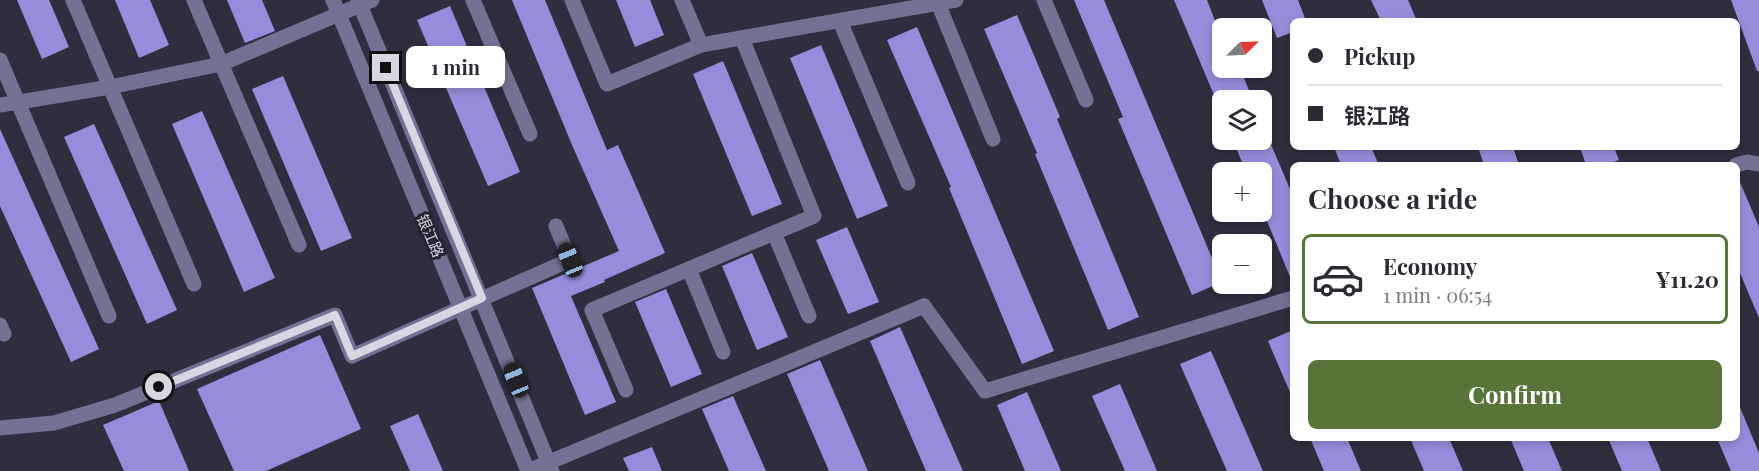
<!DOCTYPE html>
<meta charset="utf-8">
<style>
:root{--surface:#fff;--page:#f2f2f3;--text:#2b2b33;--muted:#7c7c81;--line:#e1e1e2;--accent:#597438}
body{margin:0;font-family:"Playfair Display","Noto Sans SC",serif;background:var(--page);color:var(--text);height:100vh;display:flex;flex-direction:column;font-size:22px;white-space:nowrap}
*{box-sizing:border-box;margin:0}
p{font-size:20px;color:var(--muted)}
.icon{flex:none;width:33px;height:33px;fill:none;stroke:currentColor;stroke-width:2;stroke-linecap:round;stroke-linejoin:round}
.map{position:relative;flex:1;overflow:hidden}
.panel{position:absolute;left:1290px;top:162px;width:450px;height:279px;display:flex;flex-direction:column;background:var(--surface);border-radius:9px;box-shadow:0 3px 9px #0003}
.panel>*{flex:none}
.guide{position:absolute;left:1290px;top:18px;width:450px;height:132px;border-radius:9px;box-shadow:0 3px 9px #0003;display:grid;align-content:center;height:132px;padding:0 18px;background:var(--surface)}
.needle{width:39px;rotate:66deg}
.fabs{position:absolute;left:1212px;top:18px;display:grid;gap:12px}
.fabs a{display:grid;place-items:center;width:60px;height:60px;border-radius:9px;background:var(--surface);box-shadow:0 3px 9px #0003;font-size:30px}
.end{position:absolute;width:27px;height:27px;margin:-14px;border:8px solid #d7d7e1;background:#111;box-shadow:0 0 0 3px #111}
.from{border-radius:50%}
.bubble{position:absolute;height:42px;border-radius:9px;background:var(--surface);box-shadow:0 3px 9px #0003;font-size:20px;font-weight:700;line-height:42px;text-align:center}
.car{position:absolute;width:18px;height:36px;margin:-18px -9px;border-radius:8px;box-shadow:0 0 4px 2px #0007;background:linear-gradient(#222 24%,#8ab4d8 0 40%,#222 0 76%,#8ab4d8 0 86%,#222 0)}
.guide b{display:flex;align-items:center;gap:21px;height:57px;font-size:22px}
.guide b+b{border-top:2px solid var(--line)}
.guide i{width:15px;height:15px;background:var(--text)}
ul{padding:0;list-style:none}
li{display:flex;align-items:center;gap:18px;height:90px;margin:0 12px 9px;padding:0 6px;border:3px solid transparent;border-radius:9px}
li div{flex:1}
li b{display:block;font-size:22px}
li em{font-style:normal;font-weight:700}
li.current{border-color:var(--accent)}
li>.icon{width:54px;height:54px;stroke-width:1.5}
h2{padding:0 18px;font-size:27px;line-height:72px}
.action{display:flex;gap:12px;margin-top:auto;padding:12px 18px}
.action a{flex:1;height:69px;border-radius:9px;background:var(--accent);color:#fff;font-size:24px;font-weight:700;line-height:69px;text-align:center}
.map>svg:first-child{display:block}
.building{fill:#958ddc}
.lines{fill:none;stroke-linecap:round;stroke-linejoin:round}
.minor{stroke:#747294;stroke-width:15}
.route{stroke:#d7d7e1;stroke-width:8}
.labels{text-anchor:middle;stroke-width:6;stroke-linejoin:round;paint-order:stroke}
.street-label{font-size:15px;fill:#d7d7e1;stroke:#262533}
</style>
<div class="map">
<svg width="1759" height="471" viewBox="0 0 1759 471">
<rect width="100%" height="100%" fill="#2f2e3e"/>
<g class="building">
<polygon points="17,0 49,0 69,47 42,59"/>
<polygon points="115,0 150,0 169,45 139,58"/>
<polygon points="227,0 262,0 275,31 245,43"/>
<polygon points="512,0 545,0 607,150 618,145 665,253 604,280 605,282 571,296 616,402 585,415 532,288 619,251 572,145"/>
<polygon points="616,0 650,0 664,35 635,47"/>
<polygon points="1074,0 1104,0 1222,282 1192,295 1118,119 1123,117"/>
<polygon points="1174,0 1207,0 1222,39 1222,78 1241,71 1253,100 1222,100 1222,114"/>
<polygon points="1262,0 1298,0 1306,21 1293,21 1293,32 1277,38"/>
<polygon points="1371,0 1408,0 1417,21 1381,21"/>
<polygon points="1731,0 1759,0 1759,71 1757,71"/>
<polygon points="450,6 520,172 488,186 417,20"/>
<polygon points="1017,15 1060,117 1057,119 1139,317 1108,330 1035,154 1037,153 984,29"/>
<polygon points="917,27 1054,351 1022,364 949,188 951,187 887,40"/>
<polygon points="821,45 888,206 857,219 790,58"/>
<polygon points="723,61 782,204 752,216 693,74"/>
<polygon points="283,76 352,238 321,251 252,89"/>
<polygon points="202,111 275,278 244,292 172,124"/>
<polygon points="94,124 177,310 147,324 64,137"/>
<polygon points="0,129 99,349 71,362 0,206"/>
<polygon points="1233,140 1269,140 1293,196 1293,284 1262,209 1262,172 1246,172"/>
<polygon points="1334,147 1371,147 1379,165 1341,165"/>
<polygon points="1478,147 1513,147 1519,165 1484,165"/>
<polygon points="1580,147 1614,147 1619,160 1606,165 1586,165"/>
<polygon points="1737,175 1759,227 1759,318 1737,266"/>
<polygon points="847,227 879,302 848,314 816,240"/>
<polygon points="752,253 788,337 757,350 722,266"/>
<polygon points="666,289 702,374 671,387 635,302"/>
<polygon points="900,327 963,471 926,471 870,341"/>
<polygon points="1293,330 1293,399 1268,341"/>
<polygon points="320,335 361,429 266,471 234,471 197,389"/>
<polygon points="1211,351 1263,471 1227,471 1180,364"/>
<polygon points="820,360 868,471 829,471 787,374"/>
<polygon points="1120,384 1157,471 1125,471 1092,396"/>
<polygon points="1027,392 1061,471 1025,471 997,405"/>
<polygon points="733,396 766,471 729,471 702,409"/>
<polygon points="1737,400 1759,453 1759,471 1731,471 1717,438 1737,438"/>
<polygon points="159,401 189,471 124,471 103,425"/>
<polygon points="418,414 443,471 410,471 390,426"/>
<polygon points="1310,438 1347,438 1361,471 1324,471"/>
<polygon points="1410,438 1449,438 1463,471 1424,471"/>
<polygon points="1510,438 1548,438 1562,471 1524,471"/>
<polygon points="1608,438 1647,438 1661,471 1622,471"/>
<polygon points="652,447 662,471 629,471 623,458"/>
</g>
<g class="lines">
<g class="minor">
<polyline points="73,0 194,284"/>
<polyline points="194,0 299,245"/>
<polyline points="333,0 528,471"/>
<polyline points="358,0 552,471"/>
<polyline points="473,0 530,134"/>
<polyline points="572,0 607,84 701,45 956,0"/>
<polyline points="682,0 701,45"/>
<polyline points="1044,0 1086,100"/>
<polyline points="938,3 993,139"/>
<polyline points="840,21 908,183"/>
<polyline points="0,60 109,316"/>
<polyline points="0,105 110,87 221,64 372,0"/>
<polyline points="1736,165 1747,162 1759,164"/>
<polyline points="774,233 809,316"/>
<polyline points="689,269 723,352"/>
<polyline points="0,325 4,334"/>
<polyline points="626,390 592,310 814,216 742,38"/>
<polyline points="0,428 54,423 115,405 335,315 352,356 570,260 556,226"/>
<polyline points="528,471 924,306 985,391 1293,298"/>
</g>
</g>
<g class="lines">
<polyline class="route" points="159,387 335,315 352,356 482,298 386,68"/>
</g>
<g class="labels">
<g class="street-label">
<text transform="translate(430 236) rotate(67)" y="5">银江路</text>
</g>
</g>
</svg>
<div class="fabs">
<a><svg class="needle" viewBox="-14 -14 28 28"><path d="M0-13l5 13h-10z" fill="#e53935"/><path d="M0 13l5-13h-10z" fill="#7c7c81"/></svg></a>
<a><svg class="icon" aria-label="layers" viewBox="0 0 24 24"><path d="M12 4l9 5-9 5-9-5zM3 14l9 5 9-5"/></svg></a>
<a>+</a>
<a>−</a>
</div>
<i class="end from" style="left:159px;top:387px"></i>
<i class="end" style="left:386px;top:68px"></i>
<div class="bubble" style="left:406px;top:46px;width:99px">1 min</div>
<i class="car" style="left:570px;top:260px;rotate:338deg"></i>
<i class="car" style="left:516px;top:380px;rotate:338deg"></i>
<div class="guide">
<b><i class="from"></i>Pickup</b>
<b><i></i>银江路</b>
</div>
<section class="panel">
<h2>Choose a ride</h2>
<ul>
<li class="current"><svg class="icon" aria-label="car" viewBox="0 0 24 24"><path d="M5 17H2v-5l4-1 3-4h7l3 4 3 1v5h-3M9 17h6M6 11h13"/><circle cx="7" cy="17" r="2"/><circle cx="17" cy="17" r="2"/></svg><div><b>Economy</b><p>1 min · 06:54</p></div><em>¥11.20</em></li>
</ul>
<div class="action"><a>Confirm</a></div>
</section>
</div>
